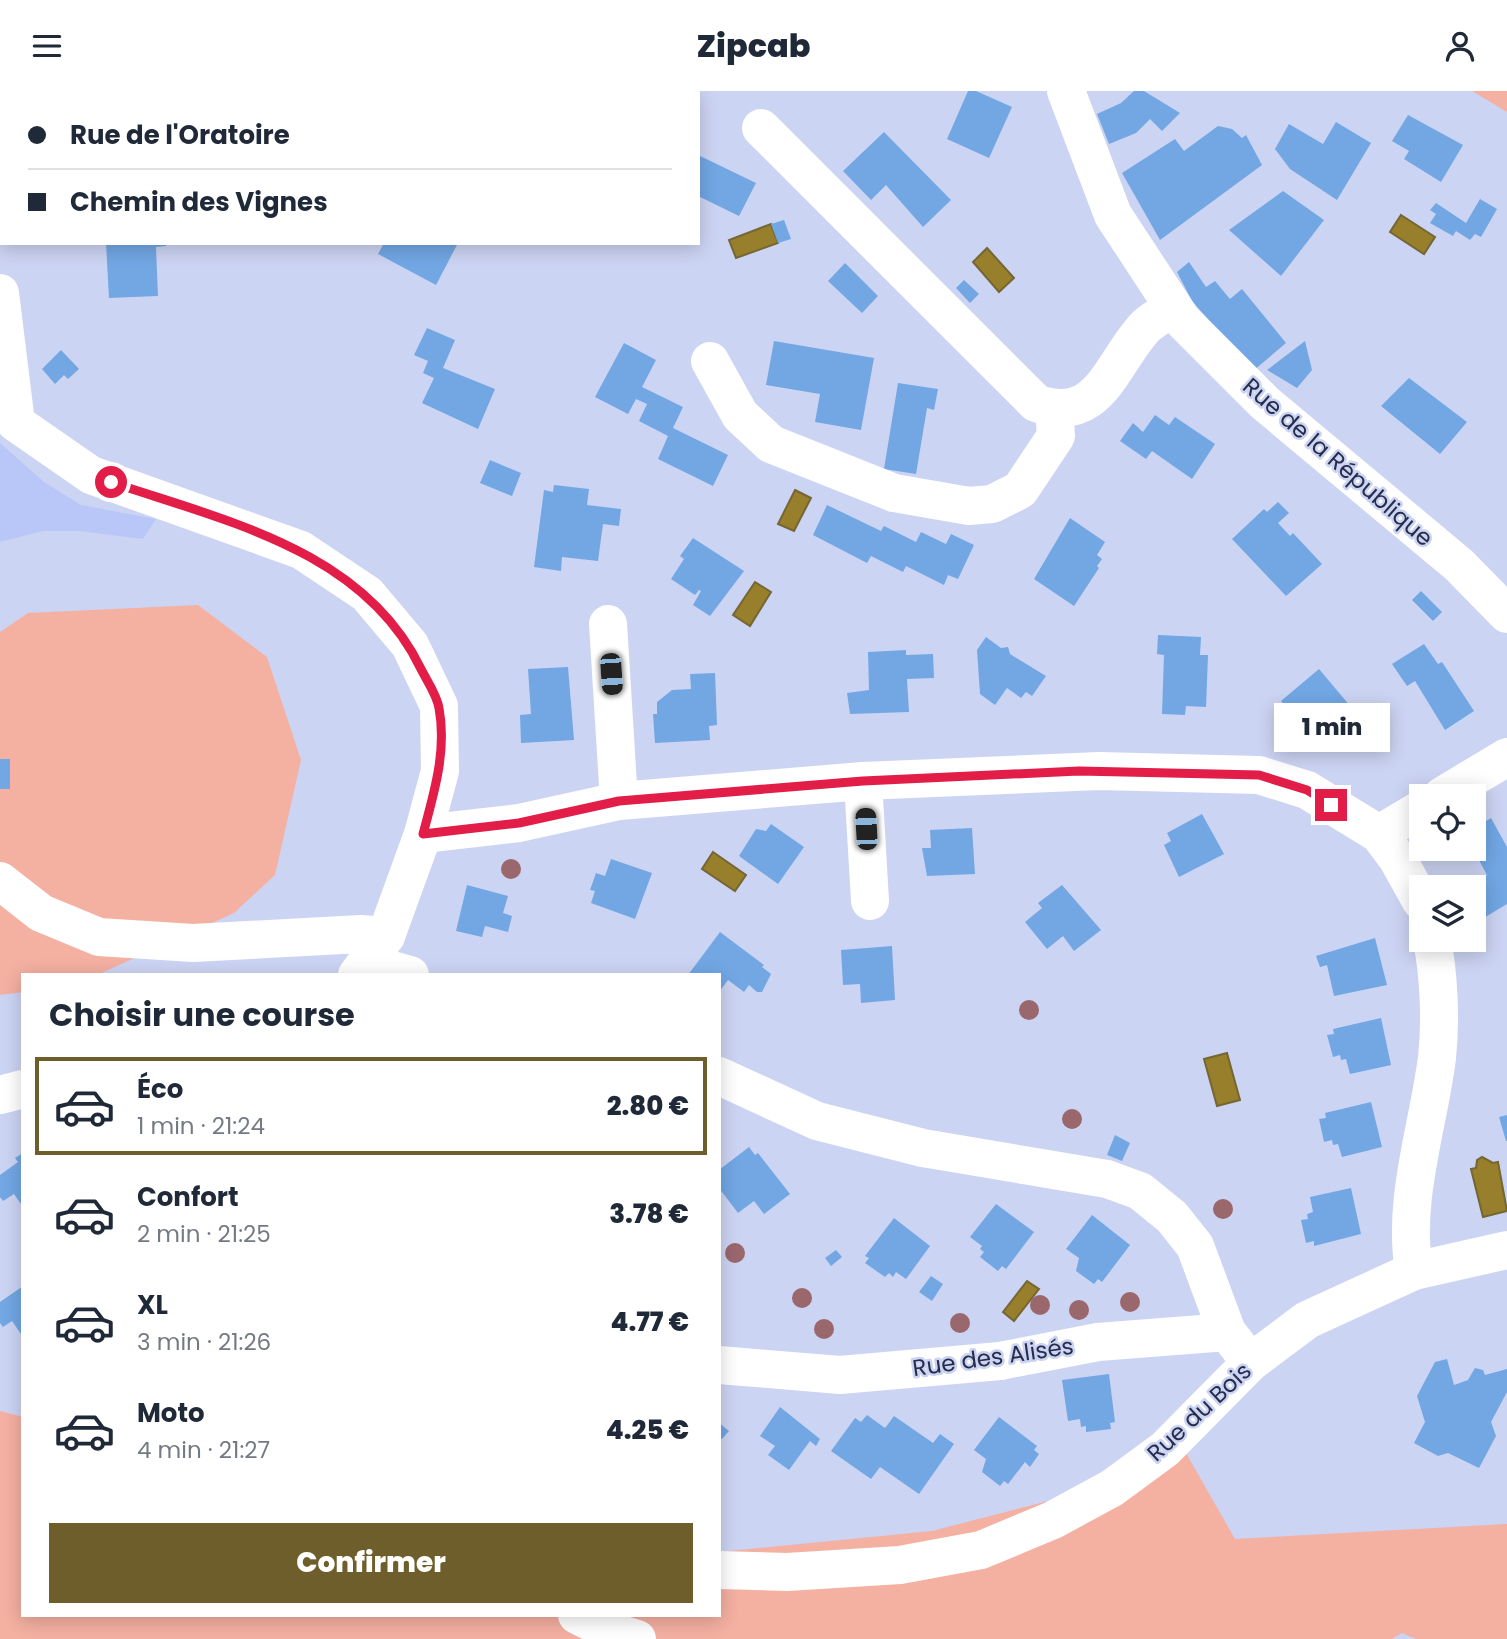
<!DOCTYPE html>
<html lang="fr">
<meta charset="utf-8">
<style>
:root{--surface:#fff;--page:#f2f2f3;--text:#1f2937;--muted:#747a83;--line:#e0e1e3;--accent:#6e5e2c}
body{margin:0;font-family:Poppins,sans-serif;background:var(--page);color:var(--text);height:100vh;display:flex;flex-direction:column;font-size:26px;white-space:nowrap}
*{box-sizing:border-box;margin:0}
p{font-size:23px;color:var(--muted)}
.icon{flex:none;width:38px;height:38px;fill:none;stroke:currentColor;stroke-width:2;stroke-linecap:round;stroke-linejoin:round}
.map{position:relative;flex:1;overflow:hidden}
.panel{position:absolute;left:21px;top:882px;width:700px;height:644px;display:flex;flex-direction:column;background:var(--surface);border-radius:0px;box-shadow:0 4px 18px #0003}
.panel>*{flex:none}
.top-card{position:absolute;left:0px;top:0px;width:700px;height:154px;box-shadow:0 4px 18px #0003;display:grid;align-content:center;height:154px;padding:0 28px;background:var(--surface)}
.tools{position:absolute;left:1409px;top:693px;display:grid;gap:14px}
.tools a{display:grid;place-items:center;width:77px;height:77px;border-radius:0px;background:var(--surface);box-shadow:0 4px 18px #0003;font-size:35px}
.end{position:absolute;width:32px;height:32px;margin:-16px;border:9px solid #e11d48;background:#fff;box-shadow:0 0 0 4px #fff}
.from{border-radius:50%}
.bubble{position:absolute;height:49px;border-radius:0px;background:var(--surface);box-shadow:0 4px 18px #0003;font-size:23px;font-weight:800;line-height:49px;text-align:center}
.car{position:absolute;width:21px;height:42px;margin:-21px -10px;border-radius:9px;box-shadow:0 0 5px 2px #0007;background:linear-gradient(#222 24%,#8ab4d8 0 40%,#222 0 76%,#8ab4d8 0 86%,#222 0)}
.top-card b{display:flex;align-items:center;gap:24px;height:66px;font-size:26px}
.top-card b+b{border-top:2px solid var(--line)}
.top-card i{width:18px;height:18px;background:var(--text)}
ul{padding:0;list-style:none}
li{display:flex;align-items:center;gap:21px;height:98px;margin:0 14px 10px;padding:0 14px;border:4px solid transparent;border-radius:0px}
li div{flex:1}
li b{display:block;font-size:26px}
li em{font-style:normal;font-weight:800}
li.active{border-color:var(--accent)}
li>.icon{width:63px;height:63px;stroke-width:1.5}
h2{padding:0 28px;font-size:32px;line-height:84px}
.cta{display:flex;gap:14px;margin-top:auto;padding:14px 28px}
.cta a{flex:1;height:80px;border-radius:0px;background:var(--accent);color:#fff;font-size:28px;font-weight:800;line-height:80px;text-align:center}
header{display:flex;justify-content:space-between;align-items:center;height:91px;padding:0 28px;background:var(--surface);font-size:32px;font-weight:800}
.map>svg:first-child{display:block}
.built{fill:#b9c6f8}
.green{fill:#f4b0a1}
.water{fill:#977f2b;stroke:#756634;stroke-width:2}
.building{fill:#72a7e4}
.lines{fill:none;stroke-linecap:round;stroke-linejoin:round}
.minor{stroke:#fff;stroke-width:38}
.tree{fill:#9a676d}
.route{stroke:#e11d48;stroke-width:9}
.labels{text-anchor:middle;stroke-width:5;stroke-linejoin:round;paint-order:stroke}
.street-label{font-size:23px;fill:#262d4a;stroke:#ccd4f3}
</style>
<header><svg class="icon" aria-label="menu" viewBox="0 0 24 24"><path d="M4 6h16M4 12h16M4 18h16"/></svg>Zipcab<svg class="icon" aria-label="person" viewBox="0 0 24 24"><circle cx="12" cy="8" r="4"/><path d="M4 21q1-7 8-7t8 7"/></svg></header>
<div class="map">
<svg width="1507" height="1548" viewBox="0 0 1507 1548">
<rect width="100%" height="100%" fill="#ccd4f3"/>
<polygon class="built" points="0,352 44,391 81,414 156,428 143,448 80,440 43,440 0,451"/>
<g class="green">
<polygon points="1472,0 1507,0 1507,21"/>
<polygon points="198,514 267,566 301,669 275,784 234,822 97,884 23,884 23,901 0,904 0,541 28,522"/>
<polygon points="0,1320 23,1326 23,1524 719,1524 719,1461 932,1440 1056,1408 1182,1355 1235,1448 1507,1433 1507,1548 1416,1548 1402,1542 1392,1548 0,1548"/>
</g>
<g class="water">
<polygon points="1401,124 1435,146 1424,163 1390,141"/>
<polygon points="771,133 778,152 736,167 729,149"/>
<polygon points="987,157 1014,187 999,201 973,171"/>
<polygon points="795,399 811,407 794,440 778,433"/>
<polygon points="755,491 771,501 750,535 733,524"/>
<polygon points="713,761 746,784 735,800 702,778"/>
<polygon points="1227,962 1240,1009 1217,1015 1204,968"/>
<polygon points="1482,1066 1493,1072 1498,1071 1507,1120 1483,1126 1471,1078 1476,1077 1477,1069"/>
<polygon points="1027,1190 1039,1198 1014,1230 1003,1221"/>
</g>
<g class="building">
<polygon points="968,0 976,0 1012,16 989,67 947,48"/>
<polygon points="1134,0 1144,0 1180,22 1162,40 1150,28 1136,42 1109,53 1097,23 1121,12"/>
<polygon points="1408,24 1463,54 1441,91 1404,68 1409,60 1392,50"/>
<polygon points="1336,31 1371,52 1337,109 1290,78 1275,58 1289,33 1323,53"/>
<polygon points="1218,35 1232,38 1242,47 1246,44 1262,74 1160,149 1122,82 1175,48 1184,60"/>
<polygon points="884,41 951,109 923,136 886,94 871,109 843,80"/>
<polygon points="698,64 756,92 739,125 698,105"/>
<polygon points="1283,100 1324,129 1281,185 1229,139"/>
<polygon points="1480,108 1497,118 1481,146 1475,143 1470,149 1456,140 1453,145 1430,132 1436,123 1430,119 1436,112 1466,132"/>
<polygon points="784,129 791,148 778,152 771,133"/>
<polygon points="106,152 166,152 166,155 156,156 158,205 109,207"/>
<polygon points="384,152 458,152 436,194 378,163"/>
<polygon points="1189,171 1206,196 1215,190 1230,208 1242,198 1286,252 1253,280 1192,210 1177,181"/>
<polygon points="845,172 878,205 862,222 828,190"/>
<polygon points="964,189 979,203 970,212 956,197"/>
<polygon points="427,237 455,249 443,277 495,298 478,338 422,312 434,287 423,282 428,270 414,264"/>
<polygon points="774,250 874,267 861,339 815,331 820,303 766,294"/>
<polygon points="1305,250 1312,279 1297,297 1267,279"/>
<polygon points="624,252 656,269 642,296 683,316 673,337 728,364 713,395 658,368 668,345 639,330 647,313 636,308 628,323 595,306"/>
<polygon points="61,259 79,278 68,288 64,284 55,293 42,278"/>
<polygon points="1409,287 1467,331 1440,363 1381,315"/>
<polygon points="898,292 938,298 934,319 927,317 916,383 884,378"/>
<polygon points="1155,324 1169,334 1175,326 1215,353 1192,388 1152,360 1146,368 1120,350 1133,332 1143,341"/>
<polygon points="490,369 521,382 512,405 480,392"/>
<polygon points="554,394 589,398 587,414 621,418 619,435 603,433 598,470 562,466 561,480 534,476 544,399 553,401"/>
<polygon points="1278,411 1289,422 1278,432 1290,445 1293,442 1322,473 1286,505 1232,448 1264,418 1267,421"/>
<polygon points="827,414 881,440 884,435 916,451 921,441 946,453 951,443 974,454 958,488 948,484 944,494 906,475 903,481 871,465 867,472 813,444"/>
<polygon points="1070,427 1105,451 1097,464 1102,468 1097,475 1099,477 1074,515 1034,488"/>
<polygon points="693,447 744,480 710,525 693,514 701,500 699,499 695,504 671,488 684,468 680,465"/>
<polygon points="1421,500 1442,521 1433,530 1412,509"/>
<polygon points="1158,544 1201,546 1200,564 1208,564 1206,616 1186,615 1185,624 1162,623 1164,564 1157,563"/>
<polygon points="986,546 1001,557 1008,556 1010,563 1046,585 1032,605 1026,601 1021,607 1007,597 995,614 980,603 977,559"/>
<polygon points="1424,553 1438,573 1442,571 1474,620 1445,639 1415,590 1407,595 1392,573"/>
<polygon points="906,559 906,564 933,563 934,587 907,588 909,621 850,623 847,602 869,599 868,561"/>
<polygon points="568,576 574,649 521,652 520,624 531,623 528,578"/>
<polygon points="1319,578 1367,635 1336,660 1311,630 1303,637 1281,610"/>
<polygon points="715,582 717,634 709,635 710,649 655,652 653,623 657,623 657,611 672,599 691,598 690,583"/>
<rect x="0" y="668" width="10" height="30"/>
<polygon points="1202,723 1224,763 1179,786 1164,754 1171,750 1167,742"/>
<polygon points="1491,727 1507,756 1507,813 1482,828 1474,813 1474,796 1465,796 1487,784 1473,758 1474,737"/>
<polygon points="771,733 804,756 778,793 739,765 756,738 766,740"/>
<polygon points="972,737 975,783 927,785 922,757 931,757 930,739"/>
<polygon points="611,768 652,782 635,828 591,812 595,800 590,799 596,782 605,785"/>
<polygon points="467,794 508,805 503,822 512,825 508,841 485,835 482,846 456,840"/>
<polygon points="1062,794 1101,839 1074,860 1063,845 1047,858 1025,831 1042,817 1038,812"/>
<polygon points="720,841 764,874 762,876 771,883 762,901 757,901 749,894 744,901 728,889 719,901 719,884 688,884"/>
<polygon points="1375,847 1387,894 1334,905 1327,874 1320,876 1316,865"/>
<polygon points="892,855 895,909 861,912 860,893 843,894 841,859"/>
<polygon points="1381,927 1391,974 1350,983 1346,968 1341,969 1340,964 1333,966 1327,944 1334,943 1333,938"/>
<polygon points="1371,1011 1382,1056 1342,1066 1338,1053 1333,1054 1332,1049 1324,1051 1319,1028 1326,1027 1325,1022"/>
<polygon points="1507,1024 1507,1050 1506,1050 1499,1026"/>
<polygon points="1115,1044 1130,1052 1122,1070 1107,1064"/>
<polygon points="749,1056 755,1064 758,1062 790,1103 764,1123 754,1110 738,1122 719,1097 719,1079"/>
<polygon points="23,1062 23,1116 14,1103 3,1110 0,1106 0,1084 18,1071 15,1067"/>
<polygon points="1351,1097 1361,1143 1314,1155 1314,1150 1306,1152 1301,1129 1308,1128 1307,1123 1313,1121 1310,1106"/>
<polygon points="996,1113 1034,1141 1006,1178 1002,1175 998,1180 980,1166 984,1161 980,1158 982,1155 970,1146"/>
<polygon points="1092,1124 1130,1154 1102,1191 1098,1188 1094,1193 1076,1180 1079,1167 1066,1158"/>
<polygon points="894,1127 930,1155 906,1188 896,1181 893,1186 889,1182 885,1186 865,1172 869,1167 865,1165"/>
<polygon points="836,1159 842,1166 831,1175 825,1167"/>
<polygon points="931,1185 943,1193 932,1210 919,1201"/>
<polygon points="23,1195 23,1246 12,1230 3,1236 0,1232 0,1211"/>
<polygon points="1447,1268 1454,1294 1468,1289 1475,1277 1483,1279 1485,1284 1507,1278 1507,1301 1491,1331 1496,1345 1479,1377 1448,1362 1438,1365 1414,1352 1425,1331 1417,1305 1435,1271"/>
<polygon points="1109,1283 1115,1331 1110,1332 1111,1338 1086,1341 1086,1335 1081,1336 1080,1328 1068,1330 1062,1289"/>
<polygon points="780,1316 820,1348 816,1355 810,1350 789,1379 768,1364 775,1355 760,1345"/>
<polygon points="867,1324 885,1337 894,1325 933,1352 940,1343 954,1353 919,1403 880,1376 871,1388 831,1360 855,1327 861,1331"/>
<polygon points="999,1326 1037,1355 1034,1359 1039,1363 1030,1376 1025,1371 1008,1393 1004,1390 1000,1395 982,1381 986,1368 974,1359"/>
<polygon points="719,1332 729,1340 722,1348 719,1346"/>
</g>
<g class="lines">
<g class="minor">
<polyline points="1066,0 1113,124 1182,229 1265,312 1459,474 1507,523"/>
<path d="M761 37 1036 312C1100 336 1112 270 1146 235 1154 228 1165 222 1173 216"/>
<polyline points="0,202 16,332 91,384 301,459 367,503 410,554 439,615 440,680 423,743 386,845 357,884"/>
<polyline points="710,270 740,324 771,353 894,402 969,415 992,413 1020,399 1056,345 1054,319"/>
<polyline points="608,533 619,710"/>
<polyline points="863,690 870,810"/>
<polyline points="1442,705 1507,666"/>
<polyline points="423,743 519,732 619,710 863,690 1099,680 1259,684 1307,699 1379,743 1397,767 1421,810"/>
<polyline points="1379,743 1421,718"/>
<polyline points="0,790 41,822 99,846 193,852 361,843 386,845"/>
<polyline points="371,867 385,877 410,884"/>
<polyline points="719,985 817,1030 923,1057 1107,1088 1140,1100 1172,1126 1195,1155 1227,1241"/>
<polyline points="0,1004 23,998"/>
<path d="M1414 1180C1402 1109 1428 1037 1437 967 1441 930 1439 885 1432 849"/>
<polyline points="719,1274 840,1284 1000,1270 1098,1251 1227,1241 1241,1259"/>
<polyline points="719,1479 787,1481 900,1474 981,1459 1053,1429 1112,1397 1165,1358 1251,1271 1307,1229 1414,1180 1507,1159"/>
<polyline points="577,1524 607,1539 637,1548"/>
</g>
</g>
<g class="tree">
<circle cx="511" cy="778" r="10"/>
<circle cx="1029" cy="919" r="10"/>
<circle cx="1072" cy="1028" r="10"/>
<circle cx="1223" cy="1118" r="10"/>
<circle cx="735" cy="1162" r="10"/>
<circle cx="802" cy="1207" r="10"/>
<circle cx="1130" cy="1211" r="10"/>
<circle cx="1040" cy="1214" r="10"/>
<circle cx="1079" cy="1219" r="10"/>
<circle cx="960" cy="1232" r="10"/>
<circle cx="824" cy="1238" r="10"/>
</g>
<g class="lines">
<path class="route" d="M111 391C225 430 364 459 421 578 427 590 437 604 439 617 447 660 434 702 423 743L519 732 619 710 863 690 1079 680 1259 684 1307 699 1331 714"/>
</g>
<g class="labels">
<g class="street-label">
<text transform="translate(1338 371) rotate(41)" y="8">Rue de la République</text>
<text transform="translate(993 1266) rotate(-8)" y="8">Rue des Alisés</text>
<text transform="translate(1199 1321) rotate(-43)" y="8">Rue du Bois</text>
</g>
</g>
</svg>
<div class="tools">
<a><svg class="icon" aria-label="locate" viewBox="0 0 24 24"><circle cx="12" cy="12" r="6"/><path d="M12 2v4M12 18v4M2 12h4M18 12h4"/></svg></a>
<a><svg class="icon" aria-label="layers" viewBox="0 0 24 24"><path d="M12 4l9 5-9 5-9-5zM3 14l9 5 9-5"/></svg></a>
</div>
<i class="end from" style="left:111px;top:391px"></i>
<i class="end" style="left:1331px;top:714px"></i>
<div class="bubble" style="left:1274px;top:612px;width:116px">1 min</div>
<i class="car" style="left:611px;top:583px;rotate:176deg"></i>
<i class="car" style="left:866px;top:738px;rotate:357deg"></i>
<div class="top-card">
<b><i class="from"></i>Rue de l'Oratoire</b>
<b><i></i>Chemin des Vignes</b>
</div>
<section class="panel">
<h2>Choisir une course</h2>
<ul>
<li class="active"><svg class="icon" aria-label="car" viewBox="0 0 24 24"><path d="M5 17H2v-5l4-1 3-4h7l3 4 3 1v5h-3M9 17h6M6 11h13"/><circle cx="7" cy="17" r="2"/><circle cx="17" cy="17" r="2"/></svg><div><b>Éco</b><p>1 min · 21:24</p></div><em>2.80 €</em></li>
<li><svg class="icon" aria-label="car" viewBox="0 0 24 24"><path d="M5 17H2v-5l4-1 3-4h7l3 4 3 1v5h-3M9 17h6M6 11h13"/><circle cx="7" cy="17" r="2"/><circle cx="17" cy="17" r="2"/></svg><div><b>Confort</b><p>2 min · 21:25</p></div><em>3.78 €</em></li>
<li><svg class="icon" aria-label="car" viewBox="0 0 24 24"><path d="M5 17H2v-5l4-1 3-4h7l3 4 3 1v5h-3M9 17h6M6 11h13"/><circle cx="7" cy="17" r="2"/><circle cx="17" cy="17" r="2"/></svg><div><b>XL</b><p>3 min · 21:26</p></div><em>4.77 €</em></li>
<li><svg class="icon" aria-label="car" viewBox="0 0 24 24"><path d="M5 17H2v-5l4-1 3-4h7l3 4 3 1v5h-3M9 17h6M6 11h13"/><circle cx="7" cy="17" r="2"/><circle cx="17" cy="17" r="2"/></svg><div><b>Moto</b><p>4 min · 21:27</p></div><em>4.25 €</em></li>
</ul>
<div class="cta"><a>Confirmer</a></div>
</section>
</div>
